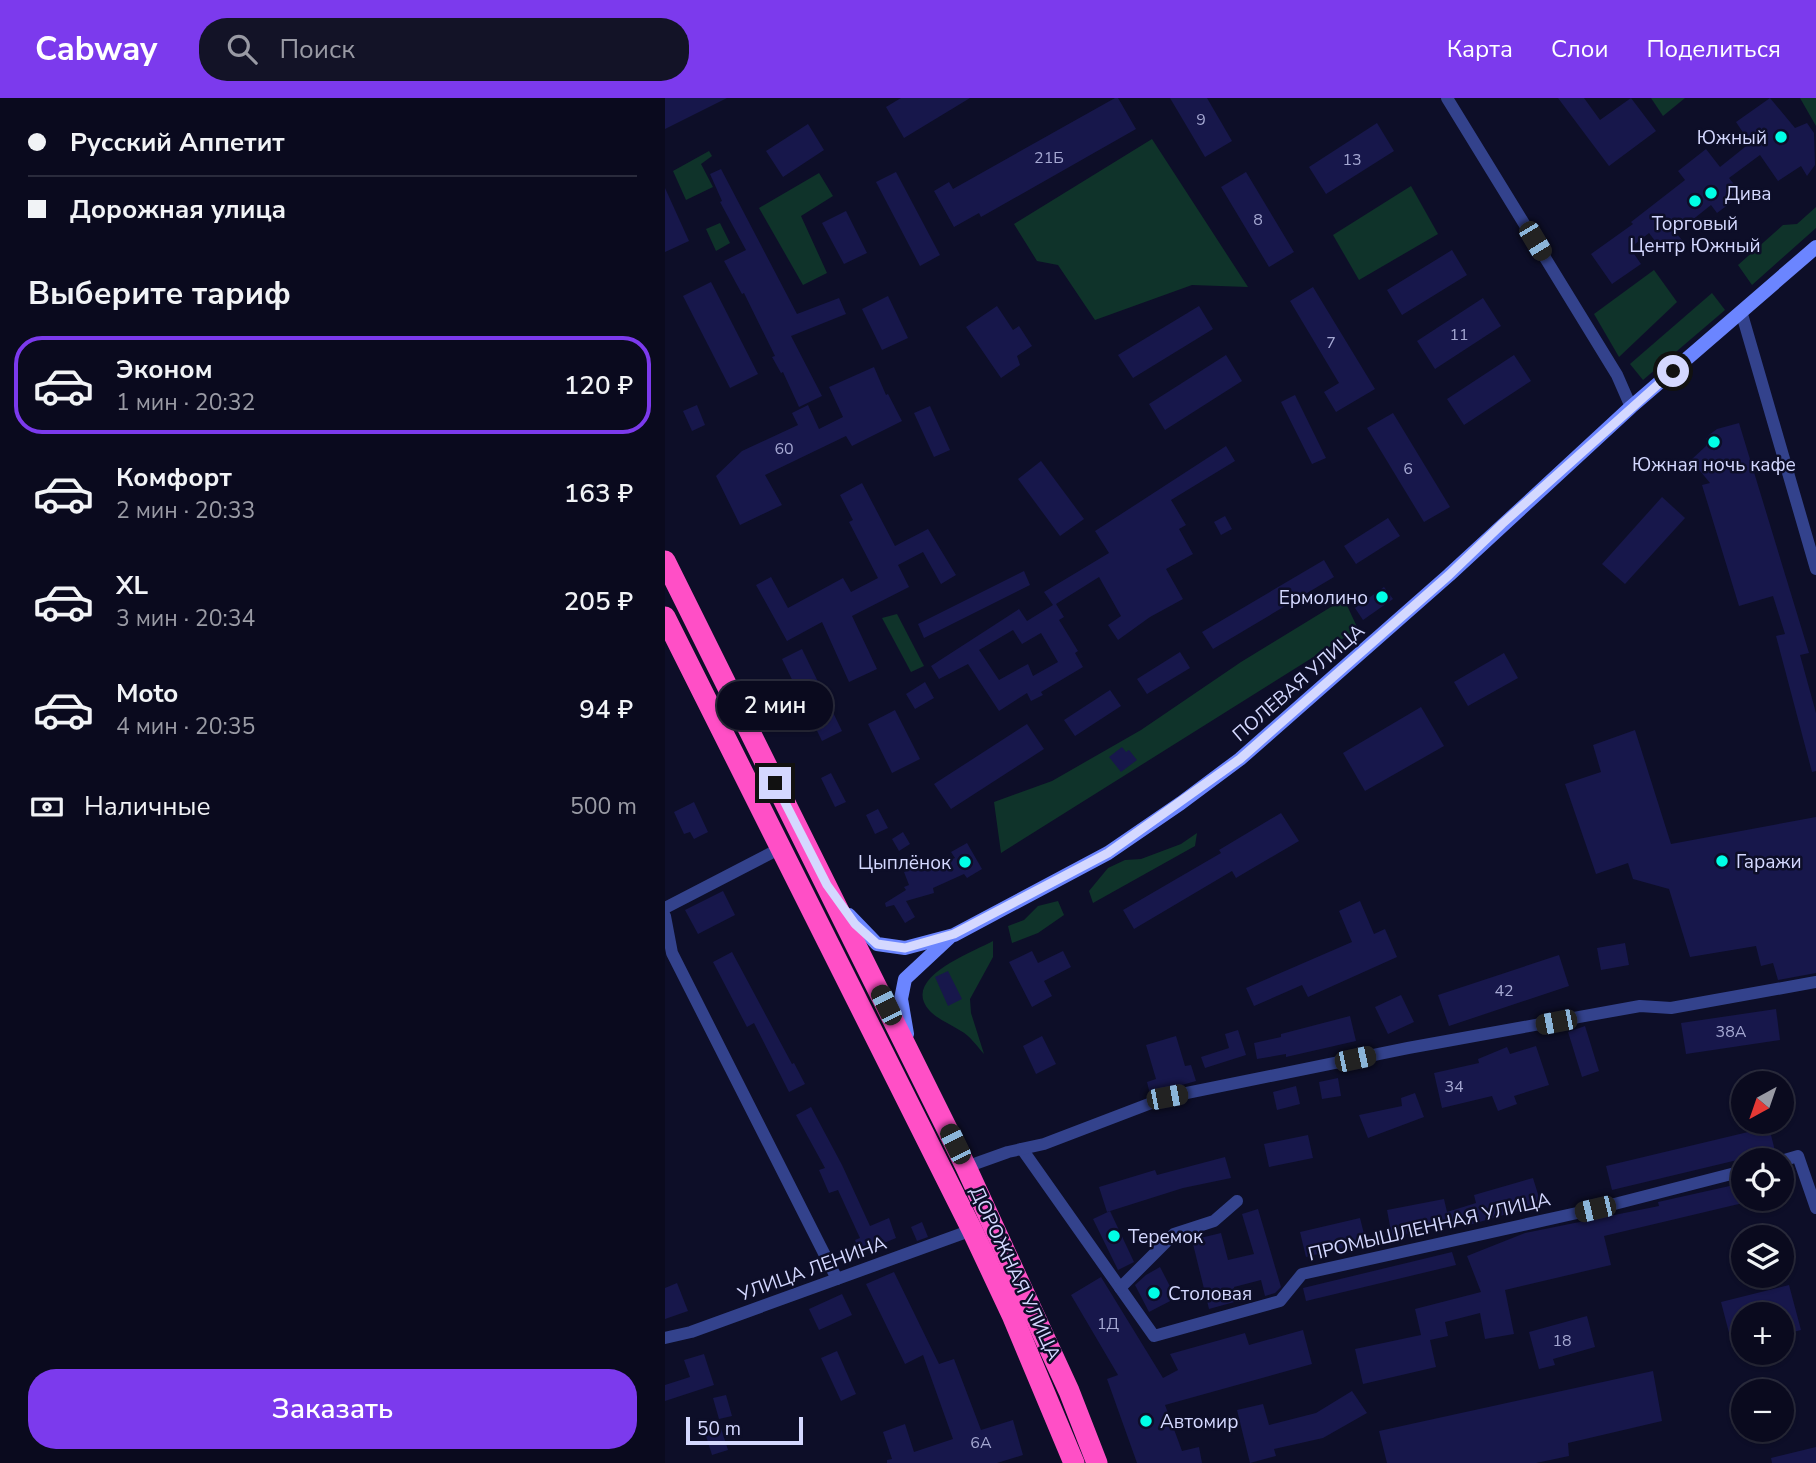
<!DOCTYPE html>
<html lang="ru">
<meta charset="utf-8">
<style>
:root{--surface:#0a0a1e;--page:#131327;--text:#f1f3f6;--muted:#999aa4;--line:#2a2b3c;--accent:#7c3aed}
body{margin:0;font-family:"Nunito Sans",sans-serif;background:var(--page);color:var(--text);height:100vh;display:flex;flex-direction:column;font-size:26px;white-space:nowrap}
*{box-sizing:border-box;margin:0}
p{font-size:23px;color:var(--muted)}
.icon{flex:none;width:38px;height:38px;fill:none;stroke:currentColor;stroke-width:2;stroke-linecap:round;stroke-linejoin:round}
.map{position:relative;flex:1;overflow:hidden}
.drawer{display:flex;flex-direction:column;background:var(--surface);width:665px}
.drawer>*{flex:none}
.banner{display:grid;align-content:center;height:154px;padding:0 28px;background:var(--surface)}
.needle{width:46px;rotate:220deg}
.tools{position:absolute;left:1066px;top:973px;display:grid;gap:14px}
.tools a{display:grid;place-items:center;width:63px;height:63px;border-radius:50%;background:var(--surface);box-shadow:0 2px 5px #0004,0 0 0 2px var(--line);font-size:35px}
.scale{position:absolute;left:21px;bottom:18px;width:117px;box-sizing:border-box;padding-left:7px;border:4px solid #d4d8ff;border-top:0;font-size:19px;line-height:24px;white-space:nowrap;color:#d4d8ff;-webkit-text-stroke:5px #0d0e28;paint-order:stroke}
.end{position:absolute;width:32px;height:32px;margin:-16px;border:9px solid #d4d8ff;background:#111;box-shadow:0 0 0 4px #111}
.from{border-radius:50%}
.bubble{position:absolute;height:49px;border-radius:24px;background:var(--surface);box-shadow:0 2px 5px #0004,0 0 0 2px var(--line);font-size:23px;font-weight:600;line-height:49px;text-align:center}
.car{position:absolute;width:21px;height:42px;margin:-21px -10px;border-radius:9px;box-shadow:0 0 5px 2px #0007;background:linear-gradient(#222 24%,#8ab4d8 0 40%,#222 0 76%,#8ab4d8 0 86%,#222 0)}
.banner b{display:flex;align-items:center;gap:24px;height:66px;font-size:26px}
.banner b+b{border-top:2px solid var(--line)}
.banner i{width:18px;height:18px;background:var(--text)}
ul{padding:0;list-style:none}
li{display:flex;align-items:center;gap:21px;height:98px;margin:0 14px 10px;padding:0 14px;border:4px solid transparent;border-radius:28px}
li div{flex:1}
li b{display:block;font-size:26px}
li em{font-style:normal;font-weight:600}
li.active{border-color:var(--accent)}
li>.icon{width:63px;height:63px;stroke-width:1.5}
h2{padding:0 28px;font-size:32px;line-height:84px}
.pay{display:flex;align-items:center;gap:18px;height:77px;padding:0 28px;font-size:26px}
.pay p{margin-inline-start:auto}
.button{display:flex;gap:14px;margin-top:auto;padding:14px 28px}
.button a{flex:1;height:80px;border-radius:28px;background:var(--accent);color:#fff;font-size:28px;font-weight:600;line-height:80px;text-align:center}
header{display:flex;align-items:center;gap:42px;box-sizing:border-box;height:98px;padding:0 35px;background:var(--accent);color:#fff}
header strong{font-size:33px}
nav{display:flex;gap:38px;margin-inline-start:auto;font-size:24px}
.search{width:490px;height:63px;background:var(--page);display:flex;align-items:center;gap:18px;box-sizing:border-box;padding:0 24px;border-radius:28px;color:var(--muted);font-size:26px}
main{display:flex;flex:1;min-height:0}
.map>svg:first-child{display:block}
.green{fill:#0f332a}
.building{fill:#17174b;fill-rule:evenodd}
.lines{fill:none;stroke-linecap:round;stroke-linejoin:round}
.street{stroke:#33428c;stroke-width:12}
.secondary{stroke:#6b85ff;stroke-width:14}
.highway{stroke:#ff4fc6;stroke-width:21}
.route{stroke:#d4d8ff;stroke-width:9}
.poi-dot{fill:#00ffe6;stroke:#0d0e28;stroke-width:2.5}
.labels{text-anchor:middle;stroke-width:5;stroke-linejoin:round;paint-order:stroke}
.number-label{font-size:16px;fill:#a5a8d2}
.poi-label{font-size:19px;fill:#d4d8ff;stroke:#0d0e28;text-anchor:start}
.street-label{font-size:19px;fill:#d4d8ff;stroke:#0d0e28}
</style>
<header>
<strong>Cabway</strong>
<div class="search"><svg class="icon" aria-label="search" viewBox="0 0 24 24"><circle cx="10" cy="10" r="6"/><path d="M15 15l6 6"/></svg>Поиск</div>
<nav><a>Карта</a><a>Слои</a><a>Поделиться</a></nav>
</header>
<main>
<section class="drawer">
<div class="banner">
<b><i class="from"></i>Русский Аппетит</b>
<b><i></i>Дорожная улица</b>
</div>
<h2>Выберите тариф</h2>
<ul>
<li class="active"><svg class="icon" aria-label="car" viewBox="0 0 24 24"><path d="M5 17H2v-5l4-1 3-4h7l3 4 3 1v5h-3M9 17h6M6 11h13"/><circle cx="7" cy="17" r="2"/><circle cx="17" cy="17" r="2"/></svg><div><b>Эконом</b><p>1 мин · 20:32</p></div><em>120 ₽</em></li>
<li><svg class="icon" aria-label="car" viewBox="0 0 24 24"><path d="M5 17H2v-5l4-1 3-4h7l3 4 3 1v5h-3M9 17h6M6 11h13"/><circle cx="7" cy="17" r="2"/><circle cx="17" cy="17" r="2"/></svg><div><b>Комфорт</b><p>2 мин · 20:33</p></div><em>163 ₽</em></li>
<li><svg class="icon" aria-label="car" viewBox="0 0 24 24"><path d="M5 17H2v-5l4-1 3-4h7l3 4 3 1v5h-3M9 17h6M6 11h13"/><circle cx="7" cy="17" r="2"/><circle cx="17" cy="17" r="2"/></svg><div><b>XL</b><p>3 мин · 20:34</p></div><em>205 ₽</em></li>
<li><svg class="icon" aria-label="car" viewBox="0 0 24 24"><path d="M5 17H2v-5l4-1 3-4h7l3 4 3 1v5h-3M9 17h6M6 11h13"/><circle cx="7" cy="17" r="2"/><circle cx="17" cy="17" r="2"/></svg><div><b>Moto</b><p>4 мин · 20:35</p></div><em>94 ₽</em></li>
</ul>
<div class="pay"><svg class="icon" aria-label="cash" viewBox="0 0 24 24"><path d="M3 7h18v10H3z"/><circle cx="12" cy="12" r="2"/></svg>Наличные<p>500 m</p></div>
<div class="button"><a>Заказать</a></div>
</section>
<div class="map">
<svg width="1151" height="1365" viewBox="0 0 1151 1365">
<rect width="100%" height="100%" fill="#0d0e28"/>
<g class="green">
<polygon points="986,0 1020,0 998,18"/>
<polygon points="1135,0 1151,0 1151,28"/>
<polygon points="487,41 583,189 527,187 430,222 393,167 372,163 349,126"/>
<polygon points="44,53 47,58 36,66 48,89 21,102 8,73"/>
<polygon points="154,75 168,98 136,118 162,175 138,187 94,110"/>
<polygon points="746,88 773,136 694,182 668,137"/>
<polygon points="1151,109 1151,130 1087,187 1073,167 1118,127 1132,126"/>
<polygon points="55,125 65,145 51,153 41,131"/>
<polygon points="989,172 1012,204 954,259 929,216"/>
<polygon points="1047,195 1060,212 978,282 965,266"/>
<polygon points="679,501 693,531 336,755 329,704 387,683 476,632 576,564"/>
<polygon points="232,516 259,568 246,574 217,520"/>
<polygon points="532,735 530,748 428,805 424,793 443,770 460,762 476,761 516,746"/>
<polygon points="393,803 399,817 373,835 347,845 343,828 359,822 373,808"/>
<path d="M328 843V859L305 901 306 915 319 956C312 948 305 938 296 933 285 926 272 921 264 912 236 880 306 855 328 843Z"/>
</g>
<g class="building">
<polygon points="0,0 62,0 0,31"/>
<polygon points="236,0 305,0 239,40 221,9"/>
<polygon points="450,0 453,0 471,31 316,119 314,115 289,129 269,93 284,84 288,91"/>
<polygon points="505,0 542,0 567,43 540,59"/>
<polygon points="893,0 919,0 935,22 966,0 991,33 944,68"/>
<polygon points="1105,0 1130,30 1142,25 1149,35 1150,67 1142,78 1136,68 1113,83 1095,57 1064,80 1072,90 1067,94 1072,100 1052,115 1046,107 1011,135 1017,142 1000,156 984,135 965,150 976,166 947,186 926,156 968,126 966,124 1020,82 1013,73 1041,51 1055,69 1085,45 1071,24"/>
<polygon points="712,25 729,53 661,96 644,69"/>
<polygon points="143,26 159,52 118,79 101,53"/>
<polygon points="56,71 132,216 174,200 181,216 126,238 157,298 134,309 118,274 116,275 107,259 110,258 79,195 77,196 59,163 81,152 55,104 57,103 45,76"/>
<polygon points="231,74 275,157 255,168 211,84"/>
<polygon points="581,74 629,154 604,169 556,89"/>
<polygon points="0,90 24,143 0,154"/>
<polygon points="181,113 202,155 179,166 157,125"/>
<polygon points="787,152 802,177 737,217 722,192"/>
<polygon points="46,184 93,276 65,290 18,198"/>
<polygon points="648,189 710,291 671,314 659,294 674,285 625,203"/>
<polygon points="223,198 243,240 217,252 197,211"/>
<polygon points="818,200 836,228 770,271 752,243"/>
<polygon points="332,208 348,232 354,228 367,248 352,258 355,267 336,280 301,229"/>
<polygon points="534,208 548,231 468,280 453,257"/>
<polygon points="561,257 577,283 500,332 484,306"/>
<polygon points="849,257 866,283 799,327 782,301"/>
<polygon points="209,269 221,297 223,296 237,323 187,348 181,338 100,377 117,407 75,427 51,378 77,353 133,327 127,315 143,307 154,331 178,319 164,289"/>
<polygon points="630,297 661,360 647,366 616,304"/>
<polygon points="32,307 40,327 27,333 18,313"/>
<polygon points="265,308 285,352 269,359 249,315"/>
<polygon points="728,315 785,409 759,424 702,330"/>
<polygon points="1074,325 1144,555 1135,557 1151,615 1151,673 1147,674 1111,538 1120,536 1108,498 1074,508 1037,387 1045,385 1026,362 1041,348 1041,341 1044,337 1052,331"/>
<path d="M561 348 570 363 506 402 521 427 514 431 528 456 501 471 518 501 485 519 453 542 443 527 456 518 434 479 391 506 399 519 394 522 413 553 410 555 418 569 376 594 378 597 366 603 362 595 334 613 303 566 274 581 266 568 354 511 362 523 388 507 379 494 444 455 430 433ZM348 532 357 546 376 535 393 564 368 578 363 566 334 582 314 552Z"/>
<polygon points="376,363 419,421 395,438 353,381"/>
<polygon points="197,385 230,448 263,431 291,477 276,486 258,454 233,467 244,489 187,518 212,571 184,584 157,524 122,543 91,487 106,479 123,510 178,480 186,494 213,480 184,424 188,422 175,397"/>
<polygon points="997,399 1020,420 960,486 937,466"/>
<polygon points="560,418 567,431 556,437 549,424"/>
<polygon points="723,420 735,438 691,466 679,448"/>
<polygon points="659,462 669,479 548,551 537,534"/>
<polygon points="359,473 365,487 259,540 253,526"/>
<polygon points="719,489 728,501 698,522 690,510"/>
<polygon points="137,551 177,633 157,643 117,561"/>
<polygon points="515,554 525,570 482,596 472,581"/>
<polygon points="839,555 853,580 803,608 789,584"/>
<polygon points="260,584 269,600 250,611 241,596"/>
<polygon points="445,592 456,608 410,638 399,622"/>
<polygon points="756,609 779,648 700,693 678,655"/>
<polygon points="230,612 255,661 227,675 203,626"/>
<polygon points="362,626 379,651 286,711 269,686"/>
<polygon points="970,632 1006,746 1151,719 1151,875 1113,882 1108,865 1096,868 1091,848 1025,859 1004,791 968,781 963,765 931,776 900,686 936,674 928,647"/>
<polygon points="457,649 461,654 464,652 472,662 456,674 444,659"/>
<polygon points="166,675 181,704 170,709 156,680"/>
<polygon points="29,704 43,734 29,741 25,734 19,736 9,714"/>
<polygon points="213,711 223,730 210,736 201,717"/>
<polygon points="616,715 634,743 571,780 567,773 469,831 458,812 556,755 554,752"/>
<polygon points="238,734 245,746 234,753 227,741"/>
<polygon points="302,745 317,771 302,780 299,776 268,790 269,795 241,803 250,819 240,825 229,807 221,809 220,805 241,792 239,789 244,787 239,774 256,766 259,773 290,760 286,754"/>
<polygon points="58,793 70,817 33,836 20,812"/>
<polygon points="695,803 709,836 720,831 732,859 643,899 637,887 589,908 581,890 687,844 674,813"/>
<polygon points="960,845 964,867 936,872 932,850"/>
<polygon points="367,853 373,865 398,853 406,869 379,883 387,898 367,909 344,864"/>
<polygon points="67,854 127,966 129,965 140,986 124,994 89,925 82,929 48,864"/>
<polygon points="894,857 904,888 784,928 773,897"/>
<polygon points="283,873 297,901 283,908 270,879"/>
<polygon points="736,897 749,924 723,936 710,909"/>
<polygon points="1111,911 1115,942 1021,956 1016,925"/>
<polygon points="685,918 691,943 621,959 621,956 592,961 589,945 616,939 616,936"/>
<polygon points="920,928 934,973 917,979 903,934"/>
<polygon points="573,932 581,957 540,970 536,959 564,950 560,936"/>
<polygon points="377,938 391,966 371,976 358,948"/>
<polygon points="511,938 520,968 526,967 531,983 485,996 482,984 491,981 481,947"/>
<polygon points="871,948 884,987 849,998 852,1006 833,1013 827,998 777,1010 769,975 814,965 813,961 842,949 845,956"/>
<polygon points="673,980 676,998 657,1001 654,984"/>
<polygon points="631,988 635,1006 612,1012 608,994"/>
<polygon points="750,995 759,1019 703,1040 694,1017 737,1008 736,1000"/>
<polygon points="146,1009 177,1067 205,1128 224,1120 231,1140 195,1155 190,1142 195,1140 173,1092 164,1095 154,1072 160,1070 131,1017"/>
<polygon points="1104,1029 1110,1053 947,1092 941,1068"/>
<polygon points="643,1037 648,1060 604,1069 599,1046"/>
<polygon points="560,1059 566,1080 518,1090 442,1114 434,1089 490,1072 492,1077"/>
<polygon points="868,1080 876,1106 804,1127 803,1123 727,1139 722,1112 779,1101 782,1114 811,1105 809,1097"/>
<polygon points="1078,1085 1078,1105 939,1138 946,1167 840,1192 849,1236 820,1241 815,1215 780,1224 783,1238 765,1242 771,1269 698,1286 690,1251 756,1237 750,1211 816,1194 802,1158 860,1135 994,1108 993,1104"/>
<polygon points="593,1111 616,1189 610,1195 600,1198 596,1182 569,1189 573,1203 544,1211 527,1142 556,1135 563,1162 589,1156 577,1116"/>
<polygon points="445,1113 469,1164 453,1172 428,1121"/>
<polygon points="695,1120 701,1144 641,1159 635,1134"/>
<polygon points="257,1124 263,1139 252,1143 246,1129"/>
<polygon points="787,1154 791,1167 641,1203 638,1190"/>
<polygon points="495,1169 511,1200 484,1214 470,1187 481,1177"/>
<polygon points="229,1174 274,1266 289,1261 316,1332 348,1322 358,1357 332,1365 222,1365 222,1362 227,1361 218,1334 240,1326 249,1354 288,1341 258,1257 240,1266 201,1186"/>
<polygon points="436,1179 498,1280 513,1272 505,1256 580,1235 584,1247 638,1232 647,1266 500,1307 517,1353 534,1349 537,1365 472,1365 442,1281 453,1277 406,1197"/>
<polygon points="12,1185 23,1213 0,1221 0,1190"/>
<polygon points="1124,1187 1136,1232 1116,1237 1116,1216 1078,1216 1078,1247 1068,1250 1056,1204"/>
<polygon points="177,1196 187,1217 154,1232 144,1211"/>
<polygon points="922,1218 930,1249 888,1261 890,1267 874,1271 864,1234"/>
<polygon points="172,1253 191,1296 176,1303 156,1260"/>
<polygon points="39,1256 49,1287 0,1303 0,1287 25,1279 19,1262"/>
<polygon points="988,1273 997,1323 903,1345 904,1358 871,1365 722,1365 714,1333"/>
<polygon points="687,1293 702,1315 658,1340 609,1351 611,1358 585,1365 572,1312 598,1306 604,1327 651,1315"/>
<polygon points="61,1297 67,1318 54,1321 48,1300"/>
<polygon points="56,1330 63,1352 47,1357 40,1335"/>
<polygon points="1151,1349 1151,1365 1107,1365 1106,1360"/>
</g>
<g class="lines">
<g class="street">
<polyline points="782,0 952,277 966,309"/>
<polyline points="1076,213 1151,471"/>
<polyline points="0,810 114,751"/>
<polyline points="0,818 7,855 172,1181"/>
<polyline points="357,1051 489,1238 615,1203 637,1176 930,1111 1078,1073"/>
<polyline points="1116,1063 1133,1058 1151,1110"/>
<polyline points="301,1069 343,1054 379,1046 502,999 743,950 975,908 1006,910 1151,884"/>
<polyline points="455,1190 509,1136 549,1123 572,1103"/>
<polyline points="0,1240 26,1234 307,1132"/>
</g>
<g class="secondary">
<polyline points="184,817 212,846 240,850 289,837 443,755 516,705 575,661 784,477 966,309 1151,149"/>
<polyline points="242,936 236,901 240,881 284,840"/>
</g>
<g class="highway">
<polyline points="0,463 301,1069 404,1293 432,1365"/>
<polyline points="0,519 307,1132 347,1217 409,1365"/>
</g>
</g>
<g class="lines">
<polyline class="route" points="110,685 162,787 190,826 212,846 240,850 289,836 443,755 575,661 784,477 837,426 1008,273"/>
</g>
<g class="poi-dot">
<circle cx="1116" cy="39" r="7"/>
<circle cx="1046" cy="95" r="7"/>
<circle cx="1030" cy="103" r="7"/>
<circle cx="1049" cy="344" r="7"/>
<circle cx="717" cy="499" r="7"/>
<circle cx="1057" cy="763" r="7"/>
<circle cx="300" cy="764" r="7"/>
<circle cx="449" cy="1138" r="7"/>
<circle cx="489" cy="1195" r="7"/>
<circle cx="481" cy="1323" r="7"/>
</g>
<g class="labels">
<g class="number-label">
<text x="536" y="27">9</text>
<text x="384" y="65">21Б</text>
<text x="687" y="67">13</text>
<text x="593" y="127">8</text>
<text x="794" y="242">11</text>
<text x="666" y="250">7</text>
<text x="119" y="356">60</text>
<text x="743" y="376">6</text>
<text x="839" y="898">42</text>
<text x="1066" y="939">38А</text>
<text x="789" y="994">34</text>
<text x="443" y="1231">1Д</text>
<text x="897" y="1248">18</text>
<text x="316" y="1350">6А</text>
</g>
<g class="poi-label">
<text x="1102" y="46" text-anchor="end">Южный</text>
<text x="1060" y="102">Дива</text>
<text x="1030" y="132" text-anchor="middle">Торговый<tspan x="1030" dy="22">Центр Южный</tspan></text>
<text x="1049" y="373" text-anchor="middle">Южная ночь кафе</text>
<text x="703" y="506" text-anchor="end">Ермолино</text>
<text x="1071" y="770">Гаражи</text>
<text x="286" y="771" text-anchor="end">Цыплёнок</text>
<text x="463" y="1145">Теремок</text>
<text x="503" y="1202">Столовая</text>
<text x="495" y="1330">Автомир</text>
</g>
<g class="street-label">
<text transform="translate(633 584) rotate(-41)" y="7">ПОЛЕВАЯ УЛИЦА</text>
<text transform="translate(764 1128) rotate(-13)" y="7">ПРОМЫШЛЕННАЯ УЛИЦА</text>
<text transform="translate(147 1170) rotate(-20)" y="7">УЛИЦА ЛЕНИНА</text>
<text transform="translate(351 1175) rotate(65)" y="7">ДОРОЖНАЯ УЛИЦА</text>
</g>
</g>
</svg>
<div class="tools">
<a><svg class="needle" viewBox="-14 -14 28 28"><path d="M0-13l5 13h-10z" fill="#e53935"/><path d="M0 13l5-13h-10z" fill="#999aa4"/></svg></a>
<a><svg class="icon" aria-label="locate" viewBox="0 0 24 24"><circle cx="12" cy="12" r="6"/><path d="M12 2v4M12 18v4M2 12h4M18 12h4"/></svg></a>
<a><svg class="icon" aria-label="layers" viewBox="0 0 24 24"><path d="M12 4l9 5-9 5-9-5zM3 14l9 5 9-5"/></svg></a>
<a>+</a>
<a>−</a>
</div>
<div class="scale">50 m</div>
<i class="end from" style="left:1008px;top:273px"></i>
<i class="end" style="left:110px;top:685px"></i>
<div class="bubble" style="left:52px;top:583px;width:116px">2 мин</div>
<i class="car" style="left:870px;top:143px;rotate:149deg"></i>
<i class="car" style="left:221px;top:907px;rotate:334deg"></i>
<i class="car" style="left:891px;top:924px;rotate:259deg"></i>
<i class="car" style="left:690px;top:961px;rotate:78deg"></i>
<i class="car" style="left:502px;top:999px;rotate:79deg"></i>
<i class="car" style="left:290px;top:1046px;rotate:334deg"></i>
<i class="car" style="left:930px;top:1111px;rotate:257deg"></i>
</div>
</main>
